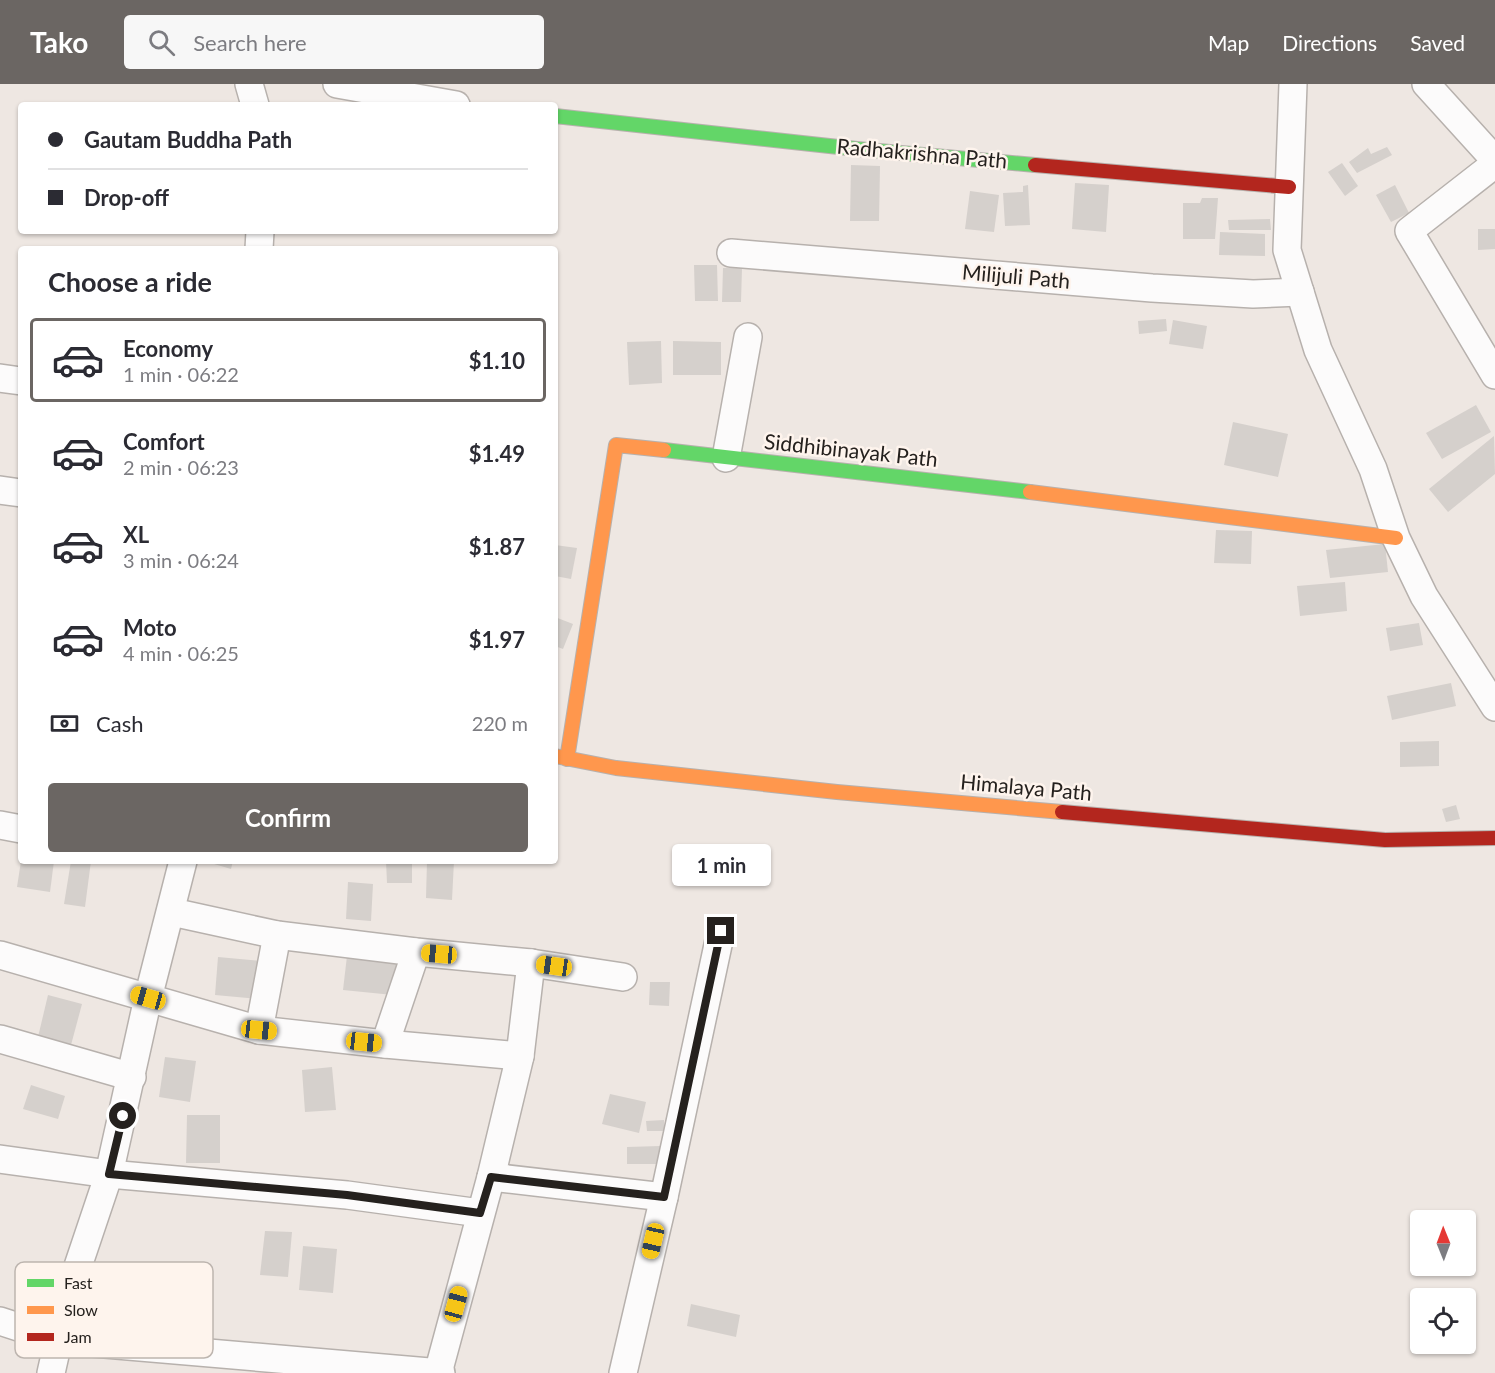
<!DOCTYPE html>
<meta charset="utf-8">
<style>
:root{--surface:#fff;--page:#f7f7f7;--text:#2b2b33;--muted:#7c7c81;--line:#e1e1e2;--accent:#6b6663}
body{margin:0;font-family:Lato,sans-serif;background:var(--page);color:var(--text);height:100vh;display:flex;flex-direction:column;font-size:22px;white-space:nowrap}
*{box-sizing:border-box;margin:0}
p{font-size:20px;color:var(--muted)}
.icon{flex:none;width:33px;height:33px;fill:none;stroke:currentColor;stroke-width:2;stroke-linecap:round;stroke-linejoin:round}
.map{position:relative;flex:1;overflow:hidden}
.drawer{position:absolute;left:18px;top:162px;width:540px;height:618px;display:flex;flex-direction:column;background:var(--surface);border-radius:6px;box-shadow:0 2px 4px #0004}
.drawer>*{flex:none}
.top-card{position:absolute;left:18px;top:18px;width:540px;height:132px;border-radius:6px;box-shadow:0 2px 4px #0004;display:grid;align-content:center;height:132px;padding:0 30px;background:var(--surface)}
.needle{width:39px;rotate:359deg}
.controls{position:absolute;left:1410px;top:1126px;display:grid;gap:12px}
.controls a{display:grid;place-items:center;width:66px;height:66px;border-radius:6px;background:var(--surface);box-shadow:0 2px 4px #0004;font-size:30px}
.end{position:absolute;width:27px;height:27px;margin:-14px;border:8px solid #25211e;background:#fff;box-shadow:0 0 0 3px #fff}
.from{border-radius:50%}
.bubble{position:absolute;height:42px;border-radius:6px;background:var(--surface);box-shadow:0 2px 4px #0004;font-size:20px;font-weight:700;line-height:42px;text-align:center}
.car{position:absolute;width:18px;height:36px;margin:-18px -9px;border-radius:8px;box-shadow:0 0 4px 2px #0007;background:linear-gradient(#f5c518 24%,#345 0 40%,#f5c518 0 76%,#345 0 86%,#f5c518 0)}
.top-card b{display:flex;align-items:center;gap:21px;height:57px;font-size:22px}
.top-card b+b{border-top:2px solid var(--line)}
.top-card i{width:15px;height:15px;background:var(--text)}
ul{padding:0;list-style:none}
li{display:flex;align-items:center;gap:18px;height:84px;margin:0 12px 9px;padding:0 18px;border:3px solid transparent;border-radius:6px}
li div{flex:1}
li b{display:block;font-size:22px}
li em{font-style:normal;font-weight:700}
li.active{border-color:var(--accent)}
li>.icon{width:54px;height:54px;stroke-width:1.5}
h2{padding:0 30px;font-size:27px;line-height:72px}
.pay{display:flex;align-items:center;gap:15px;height:66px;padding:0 30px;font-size:22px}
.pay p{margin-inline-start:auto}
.primary-button{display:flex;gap:12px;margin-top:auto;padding:12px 30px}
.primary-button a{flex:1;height:69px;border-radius:6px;background:var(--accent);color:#fff;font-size:24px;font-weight:700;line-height:69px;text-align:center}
header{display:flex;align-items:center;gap:36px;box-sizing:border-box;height:84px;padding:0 30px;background:var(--accent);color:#fff}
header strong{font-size:28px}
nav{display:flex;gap:33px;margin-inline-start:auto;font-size:21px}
.search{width:420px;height:54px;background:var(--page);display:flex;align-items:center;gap:15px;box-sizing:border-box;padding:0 21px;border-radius:6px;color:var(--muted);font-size:22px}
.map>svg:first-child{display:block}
.building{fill:#d5d0cc}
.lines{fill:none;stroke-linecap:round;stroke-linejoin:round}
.street-casing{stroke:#b7b1ad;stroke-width:30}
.fast-casing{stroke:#b7b1ad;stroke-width:16}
.slow-casing{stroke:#b7b1ad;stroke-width:16}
.jam-casing{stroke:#b7b1ad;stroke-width:16}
.street{stroke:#fcfbfb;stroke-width:27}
.fast{stroke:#63d668;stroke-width:14}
.slow{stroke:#ff974d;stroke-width:14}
.jam{stroke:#b3261e;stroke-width:14}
.route{stroke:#25211e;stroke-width:8}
.labels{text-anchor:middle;stroke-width:5;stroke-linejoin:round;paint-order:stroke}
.street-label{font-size:21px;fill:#25211e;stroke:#fef4ed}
.key{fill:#fef4ed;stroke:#bdb5af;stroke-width:1.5}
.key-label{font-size:16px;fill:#25211e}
</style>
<header>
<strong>Tako</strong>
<div class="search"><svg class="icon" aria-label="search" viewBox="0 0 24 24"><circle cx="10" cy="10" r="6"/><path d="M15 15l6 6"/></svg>Search here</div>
<nav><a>Map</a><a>Directions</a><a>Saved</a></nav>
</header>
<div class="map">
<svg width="1495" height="1289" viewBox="0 0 1495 1289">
<rect width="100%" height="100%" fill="#eee7e2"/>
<g class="building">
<polygon points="1387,63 1392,71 1357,89 1349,78 1368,64 1371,70"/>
<polygon points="1342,79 1358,102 1345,112 1328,88"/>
<polygon points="851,81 880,82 879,137 850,137"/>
<polygon points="1075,99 1109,101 1106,148 1072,145"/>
<polygon points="1028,101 1030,141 1005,142 1003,109 1023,108 1023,102"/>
<polygon points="1395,101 1409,129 1391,138 1376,111"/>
<polygon points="970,107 999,111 994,148 965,145"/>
<polygon points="1202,114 1218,114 1215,155 1183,155 1183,119 1200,119"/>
<polygon points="1270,135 1271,146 1229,146 1228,136"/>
<polygon points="1478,145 1495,145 1495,165 1478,166"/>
<polygon points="1220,148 1265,150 1265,172 1219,171"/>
<polygon points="694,181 717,181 718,217 695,217"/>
<polygon points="723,184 742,184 741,218 722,218"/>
<polygon points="1166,235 1167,247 1139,250 1138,237"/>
<polygon points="1173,236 1207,242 1203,265 1169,260"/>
<polygon points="661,257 662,299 629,301 627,258"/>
<polygon points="673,257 721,258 721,291 673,291"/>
<polygon points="1476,321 1491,348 1442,375 1426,349"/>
<polygon points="1233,338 1288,350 1278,393 1224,381"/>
<polygon points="1494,352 1495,390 1448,428 1429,405"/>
<polygon points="1216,446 1252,447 1251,480 1214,479"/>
<polygon points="1385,460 1388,488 1330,494 1326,466"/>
<polygon points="555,461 577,464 571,495 555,492"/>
<polygon points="1345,498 1347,527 1300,532 1297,502"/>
<polygon points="555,533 573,540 563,565 555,562"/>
<polygon points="1419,539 1423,561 1390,567 1386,544"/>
<polygon points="1451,599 1456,622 1392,636 1387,612"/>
<polygon points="1439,657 1439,682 1400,683 1400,658"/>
<polygon points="1456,721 1460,735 1446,738 1442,725"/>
<polygon points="21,777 54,777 50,808 17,803"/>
<polygon points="71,777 91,777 85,823 64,820"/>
<polygon points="204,777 233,777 231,785"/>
<polygon points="386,777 412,777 412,799 387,799"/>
<polygon points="427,777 454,777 452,816 426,814"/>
<polygon points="348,798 373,800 371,837 346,835"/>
<polygon points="347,872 397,877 393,911 343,906"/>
<polygon points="218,873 261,877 258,915 215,911"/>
<polygon points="650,898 670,898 669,922 649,921"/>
<polygon points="48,911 82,920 71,961 38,953"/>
<polygon points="165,973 196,977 190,1018 159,1013"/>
<polygon points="332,983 336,1026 305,1028 302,986"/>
<polygon points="31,1001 65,1012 58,1035 23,1025"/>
<polygon points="610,1010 646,1018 639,1049 602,1040"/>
<polygon points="187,1031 220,1031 220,1079 186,1079"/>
<polygon points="664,1036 664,1047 647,1047 646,1037"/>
<polygon points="660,1062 661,1080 627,1080 627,1063"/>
<polygon points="265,1147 292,1148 288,1193 260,1191"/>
<polygon points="303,1162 337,1165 333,1209 299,1206"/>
<polygon points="691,1220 740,1231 736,1253 687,1242"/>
</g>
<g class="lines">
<defs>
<g id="street">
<polyline points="249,0 255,21"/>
<polyline points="337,0 456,21"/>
<polyline points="1293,0 1287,166 1318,266 1373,385 1396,454 1424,512 1495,623"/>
<polyline points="1426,0 1495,76"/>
<polyline points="1495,80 1409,147 1495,291"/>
<polyline points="259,165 260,147"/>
<polyline points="731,169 1152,204 1253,210 1300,208"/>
<polyline points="0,294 21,297"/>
<polyline points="726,374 748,253"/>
<polyline points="0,406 21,409"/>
<polyline points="0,741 21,745"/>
<polyline points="172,828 277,851 416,868 531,879 623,893"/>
<polyline points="0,871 259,946 385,960 520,972"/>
<polyline points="259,946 277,851"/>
<polyline points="0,955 132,993"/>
<polyline points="385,960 416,868"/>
<polyline points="0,1075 109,1090 347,1111 480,1129"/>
<polyline points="491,1093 664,1113"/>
<polyline points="0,1237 58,1256 441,1289"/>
<polyline points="51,1289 69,1209 109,1090 148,914 183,777"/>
<polyline points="438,1289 491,1093 520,972 531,879"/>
<polyline points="623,1289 664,1113 721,847"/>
</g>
<g id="fast">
<polyline points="555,32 857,65 1035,81"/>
<polyline points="664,366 1030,408"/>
</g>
<g id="slow">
<polyline points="1030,408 1396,454"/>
<polyline points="555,672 616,684 837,708 1062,728"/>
<polyline points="567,675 616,361 664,366"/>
</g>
<g id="jam">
<polyline points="1035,81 1289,103"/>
<polyline points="1062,728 1385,756 1495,754"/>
</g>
</defs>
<use href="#street" class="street-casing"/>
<use href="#fast" class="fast-casing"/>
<use href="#slow" class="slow-casing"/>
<use href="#jam" class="jam-casing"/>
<use href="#street" class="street"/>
<use href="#fast" class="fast"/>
<use href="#slow" class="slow"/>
<use href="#jam" class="jam"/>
</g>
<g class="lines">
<polyline class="route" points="123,1032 109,1090 347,1111 480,1129 491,1093 664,1113 721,847"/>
</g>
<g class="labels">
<g class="street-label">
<text transform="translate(922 70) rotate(5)" y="7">Radhakrishna Path</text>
<text transform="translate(1016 193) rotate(5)" y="7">Milijuli Path</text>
<text transform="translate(851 367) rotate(6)" y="7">Siddhibinayak Path</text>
<text transform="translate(1026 704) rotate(5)" y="7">Himalaya Path</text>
</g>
</g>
<rect x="15" y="1178" width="198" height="96" rx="9" class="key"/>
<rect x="27" y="1195" width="27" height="8" fill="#63d668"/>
<rect x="27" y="1222" width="27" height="8" fill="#ff974d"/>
<rect x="27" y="1249" width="27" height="8" fill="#b3261e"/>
<g class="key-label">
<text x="64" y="1205">Fast</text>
<text x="64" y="1232">Slow</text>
<text x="64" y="1259">Jam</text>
</g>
</svg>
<div class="controls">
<a><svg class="needle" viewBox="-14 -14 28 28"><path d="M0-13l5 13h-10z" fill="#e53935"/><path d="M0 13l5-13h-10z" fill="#7c7c81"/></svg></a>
<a><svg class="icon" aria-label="locate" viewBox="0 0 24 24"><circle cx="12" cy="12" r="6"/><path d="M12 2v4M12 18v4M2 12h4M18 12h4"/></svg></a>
</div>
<i class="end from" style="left:123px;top:1032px"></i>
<i class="end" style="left:721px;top:847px"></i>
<div class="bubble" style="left:672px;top:760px;width:99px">1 min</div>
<i class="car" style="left:439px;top:870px;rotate:275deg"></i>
<i class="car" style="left:554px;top:882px;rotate:278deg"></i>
<i class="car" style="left:148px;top:914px;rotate:286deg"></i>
<i class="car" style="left:259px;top:946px;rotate:96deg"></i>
<i class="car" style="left:364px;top:958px;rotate:96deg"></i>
<i class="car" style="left:653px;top:1157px;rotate:193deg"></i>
<i class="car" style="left:456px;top:1220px;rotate:15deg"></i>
<div class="top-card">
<b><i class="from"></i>Gautam Buddha Path</b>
<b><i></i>Drop-off</b>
</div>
<section class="drawer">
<h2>Choose a ride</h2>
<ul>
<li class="active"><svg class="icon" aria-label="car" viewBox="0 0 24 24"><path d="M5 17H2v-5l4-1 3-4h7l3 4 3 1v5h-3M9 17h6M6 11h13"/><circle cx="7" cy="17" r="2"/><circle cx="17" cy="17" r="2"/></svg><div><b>Economy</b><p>1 min · 06:22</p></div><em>$1.10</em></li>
<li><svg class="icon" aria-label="car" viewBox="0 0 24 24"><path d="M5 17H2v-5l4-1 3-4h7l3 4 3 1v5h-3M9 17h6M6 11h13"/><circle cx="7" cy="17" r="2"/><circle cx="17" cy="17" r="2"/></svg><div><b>Comfort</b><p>2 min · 06:23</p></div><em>$1.49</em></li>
<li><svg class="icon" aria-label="car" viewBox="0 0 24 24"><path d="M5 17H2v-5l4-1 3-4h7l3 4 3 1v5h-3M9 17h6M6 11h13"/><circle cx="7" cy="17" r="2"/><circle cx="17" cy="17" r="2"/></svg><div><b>XL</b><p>3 min · 06:24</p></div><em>$1.87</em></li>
<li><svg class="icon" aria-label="car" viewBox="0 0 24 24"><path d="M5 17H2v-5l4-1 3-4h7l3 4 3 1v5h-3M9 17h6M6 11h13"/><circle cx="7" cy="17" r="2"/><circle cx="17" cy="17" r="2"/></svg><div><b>Moto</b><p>4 min · 06:25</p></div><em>$1.97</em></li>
</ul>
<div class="pay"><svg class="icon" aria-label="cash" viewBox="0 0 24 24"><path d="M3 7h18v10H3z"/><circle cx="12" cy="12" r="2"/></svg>Cash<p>220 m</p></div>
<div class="primary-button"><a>Confirm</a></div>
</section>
</div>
